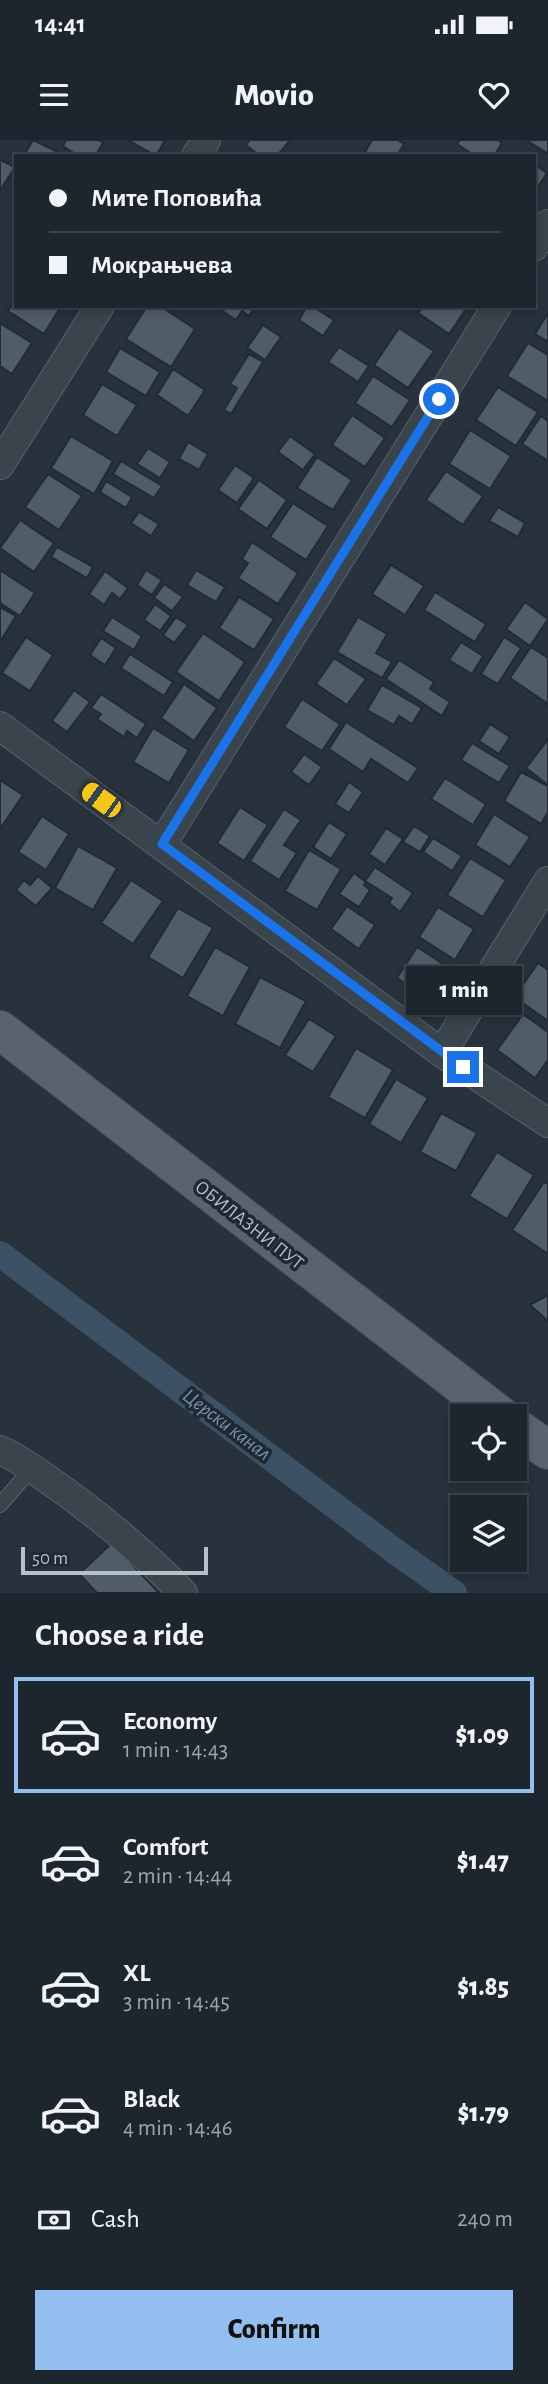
<!DOCTYPE html>
<meta charset="utf-8">
<style>
:root{--surface:#1d262e;--page:#2a323a;--text:#f1f3f6;--muted:#a0a5aa;--line:#3b434a;--accent:#93bff0}
body{margin:0;font-family:"Alegreya Sans",sans-serif;background:var(--page);color:var(--text);height:100vh;display:flex;flex-direction:column;font-size:26px;white-space:nowrap}
*{box-sizing:border-box;margin:0}
p{font-size:23px;color:var(--muted)}
.icon{flex:none;width:38px;height:38px;fill:none;stroke:currentColor;stroke-width:2;stroke-linecap:round;stroke-linejoin:round}
.map{position:relative;height:1453px;overflow:hidden}
.details{display:flex;flex-direction:column;background:var(--surface);flex:1}
.details>*{flex:none}
.banner{position:absolute;left:14px;top:14px;width:522px;height:154px;border-radius:0px;box-shadow:0 4px 10px #0003,0 0 0 2px var(--line);display:grid;align-content:center;height:154px;padding:0 35px;background:var(--surface)}
.fabs{position:absolute;left:450px;top:1264px;display:grid;gap:14px}
.fabs a{display:grid;place-items:center;width:77px;height:77px;border-radius:0px;background:var(--surface);box-shadow:0 4px 10px #0003,0 0 0 2px var(--line);font-size:35px}
.scale{position:absolute;left:21px;bottom:18px;width:187px;box-sizing:border-box;padding-left:7px;border:4px solid #b7bfc8;border-top:0;font-size:19px;line-height:24px;white-space:nowrap;color:#b7bfc8;-webkit-text-stroke:5px #1f2933;paint-order:stroke}
.end{position:absolute;width:32px;height:32px;margin:-16px;border:9px solid #1a73e8;background:#fff;box-shadow:0 0 0 4px #fff}
.from{border-radius:50%}
.bubble{position:absolute;height:49px;border-radius:0px;background:var(--surface);box-shadow:0 4px 10px #0003,0 0 0 2px var(--line);font-size:23px;font-weight:800;line-height:49px;text-align:center}
.car{position:absolute;width:21px;height:42px;margin:-21px -10px;border-radius:9px;box-shadow:0 0 5px 2px #0007;background:linear-gradient(#f5c518 24%,#345 0 40%,#f5c518 0 76%,#345 0 86%,#f5c518 0)}
.banner b{display:flex;align-items:center;gap:24px;height:66px;font-size:26px}
.banner b+b{border-top:2px solid var(--line)}
.banner i{width:18px;height:18px;background:var(--text)}
ul{padding:0;list-style:none}
li{display:flex;align-items:center;gap:21px;height:116px;margin:0 14px 10px;padding:0 21px;border:4px solid transparent;border-radius:0px}
li div{flex:1}
li b{display:block;font-size:26px}
li em{font-style:normal;font-weight:800}
li.on{border-color:var(--accent)}
li>.icon{width:63px;height:63px;stroke-width:1.5}
h2{padding:0 35px;font-size:32px;line-height:84px}
.pay{display:flex;align-items:center;gap:18px;height:77px;padding:0 35px;font-size:26px}
.pay p{margin-inline-start:auto}
.action{display:flex;gap:14px;margin-top:auto;padding:14px 35px}
.action a{flex:1;height:80px;border-radius:0px;background:var(--accent);color:#111;font-size:28px;font-weight:800;line-height:80px;text-align:center}
.status{display:flex;justify-content:space-between;align-items:center;height:49px;padding:0 35px;background:var(--surface);direction:ltr}
.status svg{height:19px;fill:currentColor}
header{display:flex;justify-content:space-between;align-items:center;height:91px;padding:0 35px;background:var(--surface);font-size:32px;font-weight:800}
.map>svg:first-child{display:block}
.lines{fill:none;stroke-linecap:round;stroke-linejoin:round}
.canal{stroke:#3d5165;stroke-width:26}
.building{fill:#505d68;stroke:#212b35;stroke-width:2}
.lane-casing{stroke:#58626b;stroke-width:16}
.street-casing{stroke:#58626b;stroke-width:30}
.primary-casing{stroke:#444d56;stroke-width:40}
.lane{stroke:#3a444d;stroke-width:14}
.street{stroke:#3a444d;stroke-width:28}
.primary{stroke:#59636d;stroke-width:38}
.route{stroke:#1a73e8;stroke-width:9}
.labels{text-anchor:middle;stroke-width:7;stroke-linejoin:round;paint-order:stroke}
.street-label{font-size:19px;fill:#b7bfc8;stroke:#1f2933}
.water-label{font-size:21px;font-style:italic;fill:#7992a9;stroke:#1f2933}
</style>
<div class="status"><b>14:41</b><svg viewBox="0 0 49 12"><path d="M0 12V9h3v3zM5 12V6h3v6zM10 12V3h3v9zM15 12V0h3v12zM26 1h20v11H26zM47 4h2v5h-2z"/></svg></div>
<header><svg class="icon" aria-label="menu" viewBox="0 0 24 24"><path d="M4 6h16M4 12h16M4 18h16"/></svg>Movio<svg class="icon" aria-label="heart" viewBox="0 0 24 24"><path d="M12 20l-8-8c-3-5 5-10 8-4 3-6 11-1 8 4z"/></svg></header>
<div class="map">
<svg width="548" height="1453" viewBox="0 0 548 1453">
<rect width="100%" height="100%" fill="#27323d"/>
<g class="lines">
<polyline class="canal" points="0,1114 400,1415 454,1453"/>
</g>
<g class="building">
<polygon points="33,0 56,11 53,16 33,16 26,12"/>
<polygon points="66,0 99,0 103,3 95,16 78,16 63,6"/>
<polygon points="128,0 165,0 156,16"/>
<polygon points="250,0 290,0 277,16 260,16 246,5"/>
<polygon points="372,0 398,0 404,4 397,16 363,16"/>
<polygon points="460,0 498,0 502,3 494,16 475,16 457,4"/>
<polygon points="526,0 548,0 548,14"/>
<polygon points="0,20 15,27 1,49 0,48"/>
<polygon points="534,24 547,33 534,53"/>
<polygon points="16,160 16,166 61,166 44,194 8,171"/>
<polygon points="147,166 160,166 195,189 171,227 126,199"/>
<polygon points="224,166 255,166 249,176 242,171 236,180 221,170"/>
<polygon points="307,166 312,166 334,180 323,196 299,180"/>
<polygon points="423,166 468,166 449,194 418,173"/>
<polygon points="548,173 548,202 535,194"/>
<polygon points="0,183 32,203 12,234 0,226"/>
<polygon points="263,185 281,197 265,220 247,208"/>
<polygon points="399,188 434,211 408,248 374,225"/>
<polygon points="528,203 548,215 548,261 507,236"/>
<polygon points="339,207 369,226 358,242 328,222"/>
<polygon points="120,208 160,232 146,256 106,232"/>
<polygon points="249,214 263,222 231,274 224,270 237,248 230,244"/>
<polygon points="173,229 205,250 188,276 157,255"/>
<polygon points="373,236 410,260 392,287 355,263"/>
<polygon points="102,244 137,265 117,296 83,275"/>
<polygon points="498,247 538,272 516,306 476,280"/>
<polygon points="352,275 385,298 365,327 332,305"/>
<polygon points="541,276 548,281 548,321 522,304"/>
<polygon points="470,290 511,316 490,349 449,324"/>
<polygon points="71,296 113,321 94,354 51,328"/>
<polygon points="290,296 315,314 303,330 278,312"/>
<polygon points="188,302 208,314 199,330 179,319"/>
<polygon points="148,308 170,322 160,338 137,324"/>
<polygon points="317,317 352,340 333,370 297,348"/>
<polygon points="121,321 162,346 154,358 113,334"/>
<polygon points="235,325 254,338 237,363 218,350"/>
<polygon points="446,331 483,356 463,385 426,360"/>
<polygon points="48,334 82,356 59,390 25,367"/>
<polygon points="259,340 287,360 267,389 238,369"/>
<polygon points="106,341 132,357 126,368 100,352"/>
<polygon points="293,363 328,386 306,420 270,397"/>
<polygon points="498,367 525,383 518,397 489,381"/>
<polygon points="139,372 159,384 151,396 131,383"/>
<polygon points="20,380 54,403 34,432 0,408"/>
<polygon points="252,402 298,433 278,464 238,438 248,423 242,419"/>
<polygon points="57,407 93,427 87,438 51,417"/>
<polygon points="391,425 424,446 405,475 372,454"/>
<polygon points="0,430 35,453 20,476 0,463"/>
<polygon points="146,430 162,440 152,455 137,445"/>
<polygon points="196,430 225,447 216,462 187,445"/>
<polygon points="105,431 128,448 120,459 112,453 104,465 89,454"/>
<polygon points="164,444 183,457 172,471 154,458"/>
<polygon points="435,452 486,484 475,502 424,470"/>
<polygon points="239,457 274,479 254,510 219,488"/>
<polygon points="525,462 548,479 530,506 506,489"/>
<polygon points="155,464 171,476 160,491 144,480"/>
<polygon points="0,467 16,476 0,502"/>
<polygon points="112,477 142,496 134,510 103,491"/>
<polygon points="176,477 188,485 174,503 163,495"/>
<polygon points="358,477 387,494 376,513 392,522 382,538 337,512"/>
<polygon points="203,493 245,522 219,561 176,532"/>
<polygon points="26,497 53,515 30,551 2,533"/>
<polygon points="504,497 521,508 498,544 481,534"/>
<polygon points="101,498 116,508 105,525 90,515"/>
<polygon points="461,502 483,516 472,534 449,520"/>
<polygon points="531,507 548,518 548,564 510,538"/>
<polygon points="130,514 173,542 164,556 121,528"/>
<polygon points="334,518 366,539 347,565 316,544"/>
<polygon points="399,520 434,542 430,549 450,562 442,576 386,539"/>
<polygon points="184,544 217,568 194,601 161,578"/>
<polygon points="382,545 422,568 412,584 399,576 394,585 367,570"/>
<polygon points="74,550 90,562 67,592 52,581"/>
<polygon points="101,554 146,584 137,598 127,591 124,597 97,579 101,574 91,568"/>
<polygon points="302,559 340,584 322,611 284,587"/>
<polygon points="346,582 418,628 408,643 371,619 363,632 329,609"/>
<polygon points="490,584 510,597 499,614 479,601"/>
<polygon points="153,588 189,610 169,643 133,622"/>
<polygon points="548,599 548,645 526,628"/>
<polygon points="472,603 510,626 499,643 461,620"/>
<polygon points="304,614 322,627 309,645 291,632"/>
<polygon points="521,632 548,646 548,672 541,684 504,661"/>
<polygon points="445,638 486,664 473,685 431,659"/>
<polygon points="0,640 23,655 0,689"/>
<polygon points="349,642 363,652 349,673 335,664"/>
<polygon points="240,667 268,685 244,721 217,703"/>
<polygon points="284,669 301,680 284,705 297,713 279,740 250,721"/>
<polygon points="494,674 530,697 510,727 475,705"/>
<polygon points="42,676 69,694 46,730 18,712"/>
<polygon points="329,682 347,694 331,719 313,707"/>
<polygon points="414,686 430,696 420,712 403,702"/>
<polygon points="386,688 403,699 385,725 369,714"/>
<polygon points="433,698 462,716 452,731 423,712"/>
<polygon points="78,706 117,728 93,770 55,748"/>
<polygon points="309,710 341,729 317,770 285,751"/>
<polygon points="470,718 506,740 483,777 447,755"/>
<polygon points="375,727 413,753 400,772 389,763 392,758 365,741"/>
<polygon points="354,733 366,742 364,745 370,750 359,767 339,754"/>
<polygon points="38,736 52,748 36,766 16,750 24,740 30,745"/>
<polygon points="131,740 163,761 133,804 101,783"/>
<polygon points="347,766 375,785 359,809 331,789"/>
<polygon points="438,767 474,789 455,820 419,797"/>
<polygon points="178,768 213,788 183,838 148,817"/>
<polygon points="215,807 250,827 223,876 187,856"/>
<polygon points="417,807 452,830 432,861 397,838"/>
<polygon points="538,823 548,830 548,881 514,857"/>
<polygon points="260,837 306,861 280,908 235,884"/>
<polygon points="523,874 548,892 548,920 535,938 497,910"/>
<polygon points="309,879 336,896 313,932 285,915"/>
<polygon points="356,908 393,930 365,978 328,957"/>
<polygon points="396,939 428,958 401,1003 369,984"/>
<polygon points="441,973 477,993 456,1031 420,1012"/>
<polygon points="497,1012 534,1035 507,1079 469,1056"/>
<polygon points="544,1042 548,1044 548,1114 512,1090"/>
<polygon points="548,1155 548,1181 530,1165"/>
<polygon points="112,1403 159,1453 97,1453 79,1434"/>
</g>
<g class="lines">
<defs>
<polyline id="lane" points="0,1365 32,1328"/>
<g id="street">
<polyline points="196,16 206,0"/>
<polyline points="534,107 548,84"/>
<polyline points="0,325 100,166"/>
<polyline points="0,586 442,913 548,983"/>
<polyline points="162,704 497,166"/>
<polyline points="442,913 548,741"/>
<path d="M0 1310C17 1317 31 1328 46 1338 95 1372 142 1411 183 1453"/>
</g>
<g id="primary">
<polyline points="0,890 501,1276"/>
<polyline points="514,1286 548,1310"/>
</g>
</defs>
<use href="#lane" class="lane-casing"/>
<use href="#street" class="street-casing"/>
<use href="#primary" class="primary-casing"/>
<use href="#lane" class="lane"/>
<use href="#street" class="street"/>
<use href="#primary" class="primary"/>
</g>
<g class="lines">
<polyline class="route" points="439,259 162,704 463,927"/>
</g>
<g class="labels">
<g class="street-label">
<text transform="translate(250 1084) rotate(38)" y="7">ОБИЛАЗНИ ПУТ</text>
</g>
<g class="water-label">
<text transform="translate(227 1284) rotate(37)" y="7">Церски канал</text>
</g>
</g>
</svg>
<div class="fabs">
<a><svg class="icon" aria-label="locate" viewBox="0 0 24 24"><circle cx="12" cy="12" r="6"/><path d="M12 2v4M12 18v4M2 12h4M18 12h4"/></svg></a>
<a><svg class="icon" aria-label="layers" viewBox="0 0 24 24"><path d="M12 4l9 5-9 5-9-5zM3 14l9 5 9-5"/></svg></a>
</div>
<div class="scale">50 m</div>
<i class="end from" style="left:439px;top:259px"></i>
<i class="end" style="left:463px;top:927px"></i>
<div class="bubble" style="left:406px;top:826px;width:116px">1 min</div>
<i class="car" style="left:101px;top:660px;rotate:306deg"></i>
<div class="banner">
<b><i class="from"></i>Мите Поповића</b>
<b><i></i>Мокрањчева</b>
</div>
</div>
<section class="details">
<h2>Choose a ride</h2>
<ul>
<li class="on"><svg class="icon" aria-label="car" viewBox="0 0 24 24"><path d="M5 17H2v-5l4-1 3-4h7l3 4 3 1v5h-3M9 17h6M6 11h13"/><circle cx="7" cy="17" r="2"/><circle cx="17" cy="17" r="2"/></svg><div><b>Economy</b><p>1 min · 14:43</p></div><em>$1.09</em></li>
<li><svg class="icon" aria-label="car" viewBox="0 0 24 24"><path d="M5 17H2v-5l4-1 3-4h7l3 4 3 1v5h-3M9 17h6M6 11h13"/><circle cx="7" cy="17" r="2"/><circle cx="17" cy="17" r="2"/></svg><div><b>Comfort</b><p>2 min · 14:44</p></div><em>$1.47</em></li>
<li><svg class="icon" aria-label="car" viewBox="0 0 24 24"><path d="M5 17H2v-5l4-1 3-4h7l3 4 3 1v5h-3M9 17h6M6 11h13"/><circle cx="7" cy="17" r="2"/><circle cx="17" cy="17" r="2"/></svg><div><b>XL</b><p>3 min · 14:45</p></div><em>$1.85</em></li>
<li><svg class="icon" aria-label="car" viewBox="0 0 24 24"><path d="M5 17H2v-5l4-1 3-4h7l3 4 3 1v5h-3M9 17h6M6 11h13"/><circle cx="7" cy="17" r="2"/><circle cx="17" cy="17" r="2"/></svg><div><b>Black</b><p>4 min · 14:46</p></div><em>$1.79</em></li>
</ul>
<div class="pay"><svg class="icon" aria-label="cash" viewBox="0 0 24 24"><path d="M3 7h18v10H3z"/><circle cx="12" cy="12" r="2"/></svg>Cash<p>240 m</p></div>
<div class="action"><a>Confirm</a></div>
</section>
